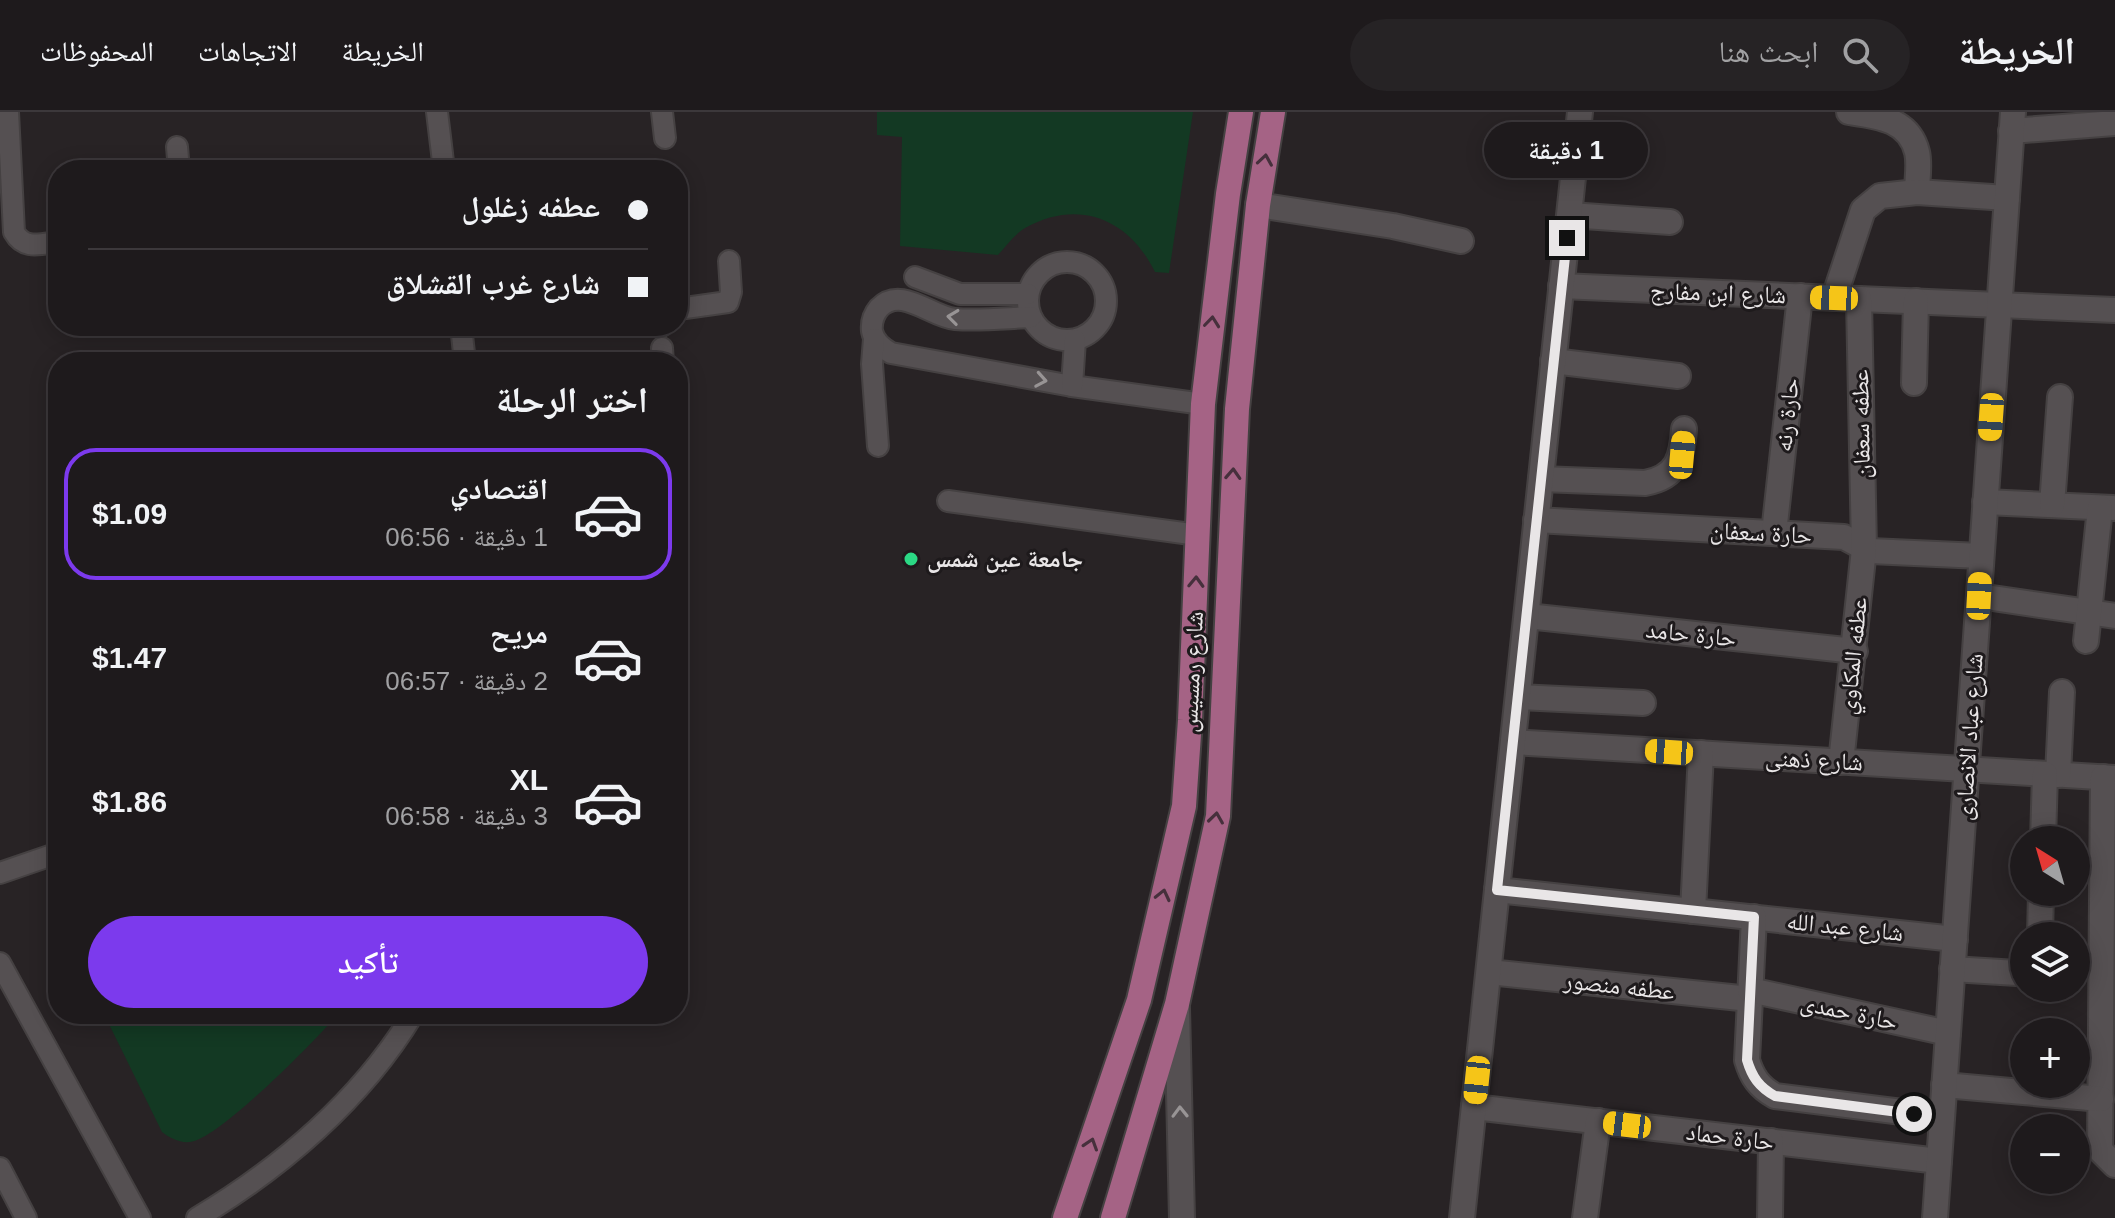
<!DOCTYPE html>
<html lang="ar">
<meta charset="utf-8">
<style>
:root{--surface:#1e1a1c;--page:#262325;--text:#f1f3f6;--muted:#a1a1a3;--line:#3c383b;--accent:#7c3aed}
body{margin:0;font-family:Helvetica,"Noto Naskh Arabic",sans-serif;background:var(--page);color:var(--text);direction:rtl;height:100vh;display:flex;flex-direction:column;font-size:30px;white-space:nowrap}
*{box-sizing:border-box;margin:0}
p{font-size:26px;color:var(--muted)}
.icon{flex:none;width:44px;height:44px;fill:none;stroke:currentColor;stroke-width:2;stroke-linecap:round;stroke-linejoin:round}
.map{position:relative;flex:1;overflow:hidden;direction:ltr}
.side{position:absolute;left:48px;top:240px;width:640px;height:672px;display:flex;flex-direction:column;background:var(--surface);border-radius:32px;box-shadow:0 4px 20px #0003,0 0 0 2px var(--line);direction:rtl}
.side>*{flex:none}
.hud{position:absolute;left:48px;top:48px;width:640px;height:176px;border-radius:32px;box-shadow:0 4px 20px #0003,0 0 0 2px var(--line);direction:rtl;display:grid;align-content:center;height:176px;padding:0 40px;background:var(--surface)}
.needle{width:52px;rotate:323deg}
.tools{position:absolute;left:2010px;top:714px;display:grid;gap:16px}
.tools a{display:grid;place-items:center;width:80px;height:80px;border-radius:50%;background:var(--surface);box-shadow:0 4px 20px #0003,0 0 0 2px var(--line);font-size:40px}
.end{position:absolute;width:36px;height:36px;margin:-18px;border:10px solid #e9e6e7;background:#111;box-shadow:0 0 0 4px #111}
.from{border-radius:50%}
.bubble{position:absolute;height:56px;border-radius:28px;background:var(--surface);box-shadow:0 4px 20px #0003,0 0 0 2px var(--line);font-size:26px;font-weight:600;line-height:56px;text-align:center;direction:rtl}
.car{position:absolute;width:24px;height:48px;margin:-24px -12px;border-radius:10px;box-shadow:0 0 6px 2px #0007;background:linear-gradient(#f5c518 24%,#345 0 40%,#f5c518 0 76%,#345 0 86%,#f5c518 0)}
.hud b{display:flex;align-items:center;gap:28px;height:76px;font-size:30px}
.hud b+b{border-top:2px solid var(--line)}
.hud i{width:20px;height:20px;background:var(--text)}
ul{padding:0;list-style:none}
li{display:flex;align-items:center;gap:24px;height:132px;margin:0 16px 12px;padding:0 24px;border:4px solid transparent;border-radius:32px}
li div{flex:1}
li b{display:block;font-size:30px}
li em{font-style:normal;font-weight:600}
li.current{border-color:var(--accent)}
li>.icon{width:72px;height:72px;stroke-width:1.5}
h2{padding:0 40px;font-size:36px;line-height:96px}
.button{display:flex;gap:16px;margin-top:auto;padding:16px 40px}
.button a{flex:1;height:92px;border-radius:48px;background:var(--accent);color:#fff;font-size:32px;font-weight:600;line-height:92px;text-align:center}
header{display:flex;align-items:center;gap:48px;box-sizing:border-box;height:112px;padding:0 40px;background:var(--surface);border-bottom:2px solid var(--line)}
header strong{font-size:38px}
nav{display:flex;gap:44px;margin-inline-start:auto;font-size:28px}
.search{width:560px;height:72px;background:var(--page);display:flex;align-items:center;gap:20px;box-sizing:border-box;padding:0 28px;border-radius:44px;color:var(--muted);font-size:30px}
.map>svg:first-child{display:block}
.green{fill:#133923}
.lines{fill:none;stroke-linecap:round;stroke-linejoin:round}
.service-casing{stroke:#454142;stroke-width:24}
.minor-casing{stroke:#454142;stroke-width:28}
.primary-casing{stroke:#454142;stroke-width:28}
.service{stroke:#555052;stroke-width:20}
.minor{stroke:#555052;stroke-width:24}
.primary{stroke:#a56385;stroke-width:24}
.oneway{stroke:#46303c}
.oneway2{stroke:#989495}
.route{stroke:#e9e6e7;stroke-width:10}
.poi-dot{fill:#2bd884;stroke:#1e1a1c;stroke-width:3}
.labels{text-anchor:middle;stroke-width:6;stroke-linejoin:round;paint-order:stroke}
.street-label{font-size:24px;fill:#e9e6e7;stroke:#1e1a1c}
.poi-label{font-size:24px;font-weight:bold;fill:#e9e6e7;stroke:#1e1a1c;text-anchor:start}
</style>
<header>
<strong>الخريطة</strong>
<div class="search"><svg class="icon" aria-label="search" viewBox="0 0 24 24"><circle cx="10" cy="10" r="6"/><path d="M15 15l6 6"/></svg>ابحث هنا</div>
<nav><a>الخريطة</a><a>الاتجاهات</a><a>المحفوظات</a></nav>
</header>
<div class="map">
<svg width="2115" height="1106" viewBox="0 0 2115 1106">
<rect width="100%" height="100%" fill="#282325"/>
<g class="green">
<path d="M877 0H1193L1169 161 1155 160C1129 107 1079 86 1025 116 1015 122 1006 134 998 143L900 134 902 25 877 23Z"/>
<path d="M104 902H338C317 927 218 1028 190 1030 179 1031 170 1026 162 1020Z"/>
</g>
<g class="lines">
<defs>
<g id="service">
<path d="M8 0 14 120C24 138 40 132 58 130"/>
<polyline points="437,0 444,58"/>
<polyline points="662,0 665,26"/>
<polyline points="177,35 179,58"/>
<circle cx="1067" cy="189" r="39"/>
<polyline points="915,165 960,182 1028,182"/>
<polyline points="678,197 728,190 731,180 729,149"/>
<path d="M1031 205C1006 206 980 209 955 207 931 205 901 173 879 196 874 202 871 210 872 219 874 230 882 236 891 241L1072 274 1203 292"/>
<polyline points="461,214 465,250"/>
<polyline points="660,214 660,215"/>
<polyline points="874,227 872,252 878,334"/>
<polyline points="662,236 663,250"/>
<polyline points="1072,274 1075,228"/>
<polyline points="948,389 1198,423"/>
<polyline points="0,761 58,741"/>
<polyline points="0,851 140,1106"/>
<polyline points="0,1056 26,1106"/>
<path d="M197 1106C281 1056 362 987 413 902"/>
</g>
<g id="minor">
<path d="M1849 0C1877 4 1909 7 1917 40 1920 52 1917 68 1917 80"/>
<polyline points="2011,19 2115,11"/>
<polyline points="1258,93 1393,114 1461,129"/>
<polyline points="1570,103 1670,110"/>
<polyline points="1561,174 2115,198"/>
<polyline points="1834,186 1863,98 1880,84 1917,80 2007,86"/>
<polyline points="1553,249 1678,264"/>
<polyline points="1914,271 1916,189"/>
<path d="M1541 367 1645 371C1678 365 1682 345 1684 317"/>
<polyline points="1985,390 2113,396"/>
<polyline points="2052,393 2060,285"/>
<polyline points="1536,408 1844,425 1870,439 1981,444"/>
<polyline points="1774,421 1800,184"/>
<polyline points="1979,484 2115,504"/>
<polyline points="1527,504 1855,539"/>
<polyline points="2086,529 2100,396"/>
<polyline points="1518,585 1643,591"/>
<polyline points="1513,630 2115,666"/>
<polyline points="1841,650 1864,437 1859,187"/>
<polyline points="2058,663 2062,580"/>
<polyline points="2103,665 2100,1038 2115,1053"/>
<polyline points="2043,728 2045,662"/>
<polyline points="1497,778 1955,827"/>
<polyline points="1693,799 1701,641"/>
<path d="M1754 805 1747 948C1752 965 1759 975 1775 984L1942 1005"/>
<polyline points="2040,824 2041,780"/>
<polyline points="1952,857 2017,861 2024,858"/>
<polyline points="1489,860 1750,887"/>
<polyline points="1750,878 1948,921"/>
<polyline points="1177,896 1182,1106"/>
<polyline points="1944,973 2101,987"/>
<polyline points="1474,995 1939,1049"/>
<polyline points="1462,1106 1580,0"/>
<polyline points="1585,1106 1598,1009"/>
<polyline points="1770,1106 1771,1029"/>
<polyline points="1935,1106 2013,0"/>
</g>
<g id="primary">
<polyline points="1065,1106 1139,888 1184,694 1190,608 1203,292 1228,82 1241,0"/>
<polyline points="1113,1106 1177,892 1218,704 1237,297 1258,93 1273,0"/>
</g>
</defs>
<use href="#service" class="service-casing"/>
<use href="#minor" class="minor-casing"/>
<use href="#primary" class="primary-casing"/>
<use href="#service" class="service"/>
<use href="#minor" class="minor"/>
<use href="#primary" class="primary"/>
</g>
<defs><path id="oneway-chevron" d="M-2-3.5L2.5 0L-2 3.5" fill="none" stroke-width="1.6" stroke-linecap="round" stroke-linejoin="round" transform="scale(2)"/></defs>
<g class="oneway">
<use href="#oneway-chevron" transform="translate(1265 48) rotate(-81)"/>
<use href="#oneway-chevron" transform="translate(1212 210) rotate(-84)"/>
<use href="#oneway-chevron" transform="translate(1233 362) rotate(-87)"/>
<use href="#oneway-chevron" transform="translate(1196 470) rotate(-88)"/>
<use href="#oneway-chevron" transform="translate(1216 706) rotate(-82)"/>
<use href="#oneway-chevron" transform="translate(1163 783) rotate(-77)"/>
<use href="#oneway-chevron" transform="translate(1091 1032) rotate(-72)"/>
</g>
<g class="oneway2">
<use href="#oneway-chevron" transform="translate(953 205) rotate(-173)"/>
<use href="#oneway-chevron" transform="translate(1041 268) rotate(10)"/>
<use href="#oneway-chevron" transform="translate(1180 1000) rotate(-91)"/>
</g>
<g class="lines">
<path class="route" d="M1567 126 1497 778 1754 805 1747 948C1752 965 1759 975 1775 984L1914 1002"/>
</g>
<circle class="poi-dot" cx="911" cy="447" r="8"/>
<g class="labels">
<g class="street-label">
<text transform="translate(1718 181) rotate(2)" y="8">شارع ابن مفارج</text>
<text transform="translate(1787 303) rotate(-84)" y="8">حارة رنه</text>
<text transform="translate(1861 312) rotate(-91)" y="8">عطفه سعفان</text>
<text transform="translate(1761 421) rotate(3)" y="8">حارة سعفان</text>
<text transform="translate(1691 522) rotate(6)" y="8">حارة حامد</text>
<text transform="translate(1853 544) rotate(-84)" y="8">عطفه المكاوي</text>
<text transform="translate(1192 560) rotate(-87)" y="8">شارع رمسيس</text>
<text transform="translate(1969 625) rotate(-86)" y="8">شارع عباد الانصارى</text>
<text transform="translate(1814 648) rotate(3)" y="8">شارع ذهنى</text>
<text transform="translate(1845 815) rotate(6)" y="8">شارع عبد الله</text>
<text transform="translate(1619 874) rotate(6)" y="8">عطفه منصور</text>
<text transform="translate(1849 900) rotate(12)" y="8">حارة حمدى</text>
<text transform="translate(1730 1025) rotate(7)" y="8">حارة حماد</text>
</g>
<g class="poi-label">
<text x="927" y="455">جامعة عين شمس</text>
</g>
</g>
</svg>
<div class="tools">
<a><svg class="needle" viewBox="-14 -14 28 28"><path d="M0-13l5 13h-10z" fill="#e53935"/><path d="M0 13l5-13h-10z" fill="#a1a1a3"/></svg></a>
<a><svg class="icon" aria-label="layers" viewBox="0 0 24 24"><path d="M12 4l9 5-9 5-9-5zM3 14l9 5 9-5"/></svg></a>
<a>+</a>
<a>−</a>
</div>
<i class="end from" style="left:1914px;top:1002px"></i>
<i class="end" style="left:1567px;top:126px"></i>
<div class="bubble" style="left:1484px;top:10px;width:164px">1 دقيقة</div>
<i class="car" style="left:1834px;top:186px;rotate:272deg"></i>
<i class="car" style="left:1991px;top:305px;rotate:184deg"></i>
<i class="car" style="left:1682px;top:343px;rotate:5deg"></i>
<i class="car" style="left:1979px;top:484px;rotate:3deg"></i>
<i class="car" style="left:1669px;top:640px;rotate:274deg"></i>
<i class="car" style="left:1477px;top:968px;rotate:186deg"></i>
<i class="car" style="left:1627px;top:1013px;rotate:277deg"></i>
<div class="hud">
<b><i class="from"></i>عطفه زغلول</b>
<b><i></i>شارع غرب القشلاق</b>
</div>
<section class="side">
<h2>اختر الرحلة</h2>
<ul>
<li class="current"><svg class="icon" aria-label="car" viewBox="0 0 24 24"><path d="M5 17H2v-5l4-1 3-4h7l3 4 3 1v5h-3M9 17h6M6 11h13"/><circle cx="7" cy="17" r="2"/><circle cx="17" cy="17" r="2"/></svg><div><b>اقتصادي</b><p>1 دقيقة · 06:56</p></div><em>$1.09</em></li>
<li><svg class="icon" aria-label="car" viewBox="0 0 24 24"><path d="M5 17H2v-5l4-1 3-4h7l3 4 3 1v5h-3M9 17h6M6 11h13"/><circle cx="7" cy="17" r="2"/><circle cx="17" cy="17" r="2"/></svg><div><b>مريح</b><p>2 دقيقة · 06:57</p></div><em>$1.47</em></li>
<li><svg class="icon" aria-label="car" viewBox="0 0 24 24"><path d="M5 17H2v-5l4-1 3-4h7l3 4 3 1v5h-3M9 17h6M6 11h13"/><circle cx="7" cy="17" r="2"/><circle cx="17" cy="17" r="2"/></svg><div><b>XL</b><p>3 دقيقة · 06:58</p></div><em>$1.86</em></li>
</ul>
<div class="button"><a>تأكيد</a></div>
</section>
</div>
